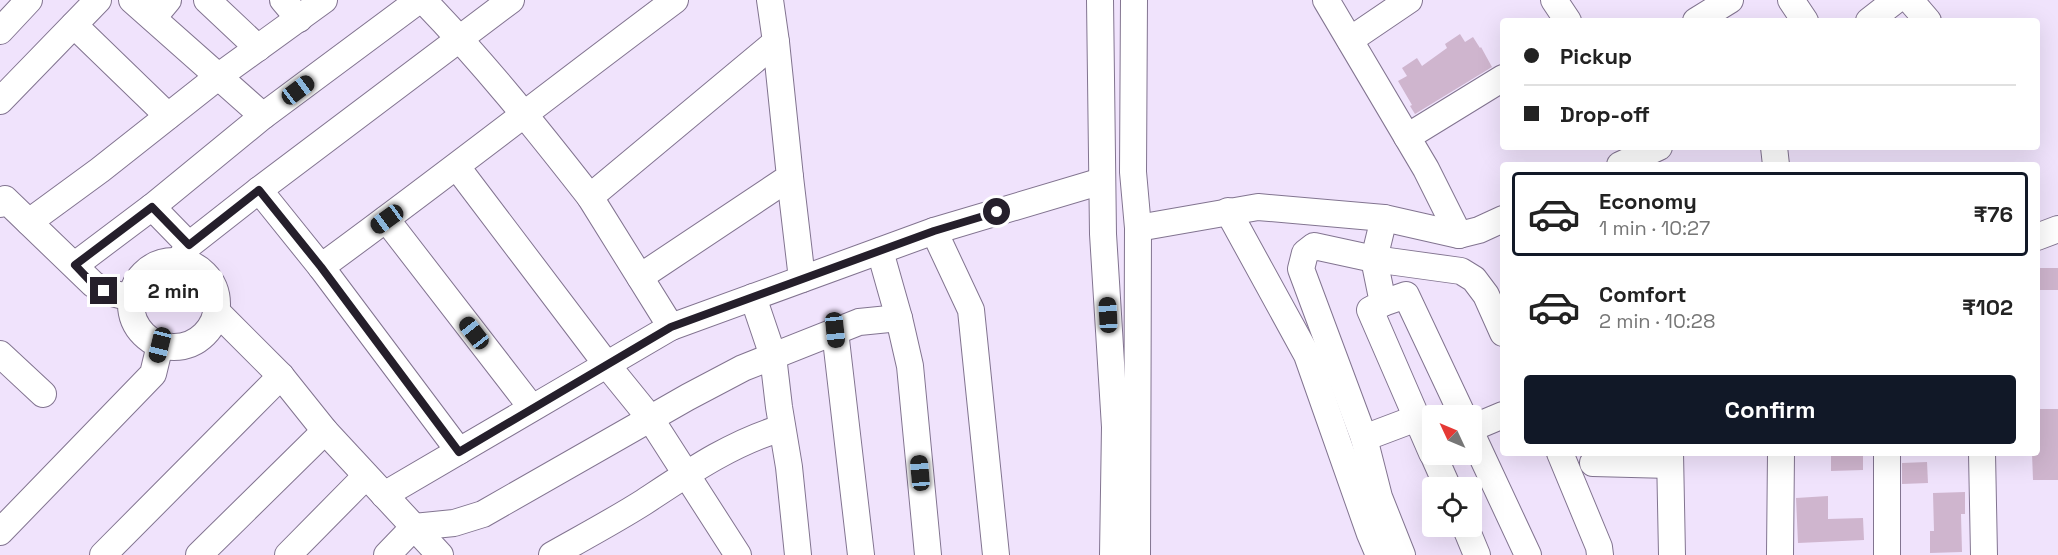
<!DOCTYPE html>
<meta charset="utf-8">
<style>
:root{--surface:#fff;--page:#f6f6f6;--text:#222;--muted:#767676;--line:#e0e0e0;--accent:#111827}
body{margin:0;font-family:"Space Grotesk",sans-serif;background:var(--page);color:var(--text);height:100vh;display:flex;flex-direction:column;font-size:22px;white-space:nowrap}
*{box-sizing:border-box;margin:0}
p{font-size:20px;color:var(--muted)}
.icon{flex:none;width:33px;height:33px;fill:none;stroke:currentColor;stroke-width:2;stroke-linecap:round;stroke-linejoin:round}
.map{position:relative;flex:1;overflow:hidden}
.panel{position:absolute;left:1500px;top:162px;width:540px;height:294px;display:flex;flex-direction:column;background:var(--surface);border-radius:6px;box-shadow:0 6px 24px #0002}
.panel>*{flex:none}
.top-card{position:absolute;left:1500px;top:18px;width:540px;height:132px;border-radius:6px;box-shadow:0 6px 24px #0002;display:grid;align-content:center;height:132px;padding:0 24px;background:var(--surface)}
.needle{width:39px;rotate:314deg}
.fabs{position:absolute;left:1422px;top:405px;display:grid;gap:12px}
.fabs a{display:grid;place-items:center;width:60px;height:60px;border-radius:6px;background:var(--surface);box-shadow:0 6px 24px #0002;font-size:30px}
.end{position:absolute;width:27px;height:27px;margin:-14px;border:8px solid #251f2b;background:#fff;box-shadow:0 0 0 3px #fff}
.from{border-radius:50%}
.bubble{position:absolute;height:42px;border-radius:6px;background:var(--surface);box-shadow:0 6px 24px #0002;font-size:20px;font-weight:800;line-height:42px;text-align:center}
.car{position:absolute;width:18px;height:36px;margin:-18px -9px;border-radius:8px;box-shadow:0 0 4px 2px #0007;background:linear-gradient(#222 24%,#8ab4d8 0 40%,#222 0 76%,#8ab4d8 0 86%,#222 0)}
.top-card b{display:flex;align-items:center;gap:21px;height:57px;font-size:22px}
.top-card b+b{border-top:2px solid var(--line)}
.top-card i{width:15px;height:15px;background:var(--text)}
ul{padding:10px 0 0;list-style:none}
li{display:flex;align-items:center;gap:18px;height:84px;margin:0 12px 9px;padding:0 12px;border:3px solid transparent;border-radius:6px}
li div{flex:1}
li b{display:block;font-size:22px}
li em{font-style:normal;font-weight:800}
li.on{border-color:var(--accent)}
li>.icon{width:54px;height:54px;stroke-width:1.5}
.primary-button{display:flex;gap:12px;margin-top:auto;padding:12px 24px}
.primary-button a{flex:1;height:69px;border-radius:6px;background:var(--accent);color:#fff;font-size:24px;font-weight:800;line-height:69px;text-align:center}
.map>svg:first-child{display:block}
.building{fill:#cfb5ce}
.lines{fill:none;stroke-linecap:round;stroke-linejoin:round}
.minor-casing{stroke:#827490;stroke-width:28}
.minor{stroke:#fff;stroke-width:26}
.route{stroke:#251f2b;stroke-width:8}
</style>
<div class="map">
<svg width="2058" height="555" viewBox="0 0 2058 555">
<rect width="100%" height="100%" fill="#f0e3fc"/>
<g class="building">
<polygon points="1460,34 1465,42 1473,37 1480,48 1481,47 1492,67 1415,114 1410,106 1412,105 1398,81 1407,76 1402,68 1417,58 1422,66 1447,48 1445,44"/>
<rect x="2037" y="268" width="21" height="22"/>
<polygon points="2037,409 2058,409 2058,480 2033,480 2032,453 2037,453"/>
<polygon points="1831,453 1863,453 1863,470 1831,471"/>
<polygon points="1927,462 1928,483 1902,484 1902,463"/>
<polygon points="1965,492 1965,514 1961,514 1962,552 1930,553 1930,531 1934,531 1933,493"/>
<polygon points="1828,496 1828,519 1863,518 1864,540 1798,543 1796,498"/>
</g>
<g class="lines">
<defs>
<g id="minor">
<polyline points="132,0 263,116"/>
<polyline points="207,0 258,48"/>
<polyline points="283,0 299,19"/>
<path d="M423 0C483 62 537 129 590 197L776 42 770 0"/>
<polyline points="1100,0 1103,234 1115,427 1113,555"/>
<polyline points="1134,0 1133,172 1138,228 1137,555"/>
<polyline points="1326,0 1426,169 1459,235"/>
<polyline points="1554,0 1568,21"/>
<polyline points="1791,0 1805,21"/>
<polyline points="1910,0 1928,21"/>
<polyline points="153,18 168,0"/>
<polyline points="1696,21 1730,0"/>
<polyline points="1869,21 1896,0"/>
<polyline points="74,25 168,116"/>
<polyline points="0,31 29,0"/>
<polyline points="1350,40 1409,0"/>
<polyline points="0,101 98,0"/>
<polyline points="1407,137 1503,78"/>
<polyline points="1774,147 1776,165"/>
<polyline points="1620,165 1659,147"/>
<polyline points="457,167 607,365 650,418 738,555"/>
<polyline points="790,177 802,279"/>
<path d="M259 190 321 267C440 180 556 89 675 0"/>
<polyline points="590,197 671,327 934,231 1102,181"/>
<polyline points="0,204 5,199 93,284 104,291 131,298"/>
<polyline points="152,207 189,245"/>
<polyline points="1228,211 1307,355 1370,534 1379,555"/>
<polyline points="1384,218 1374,259 1383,303 1370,310 1432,453"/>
<polyline points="386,219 532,408"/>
<polyline points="29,222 100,170 219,76 324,0"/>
<polyline points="1138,228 1258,207 1384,218 1459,235 1479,230 1503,219"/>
<polyline points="934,231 971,310 996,555"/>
<polyline points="2037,237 2058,229"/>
<polyline points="880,251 899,318 910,366 928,555"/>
<circle cx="174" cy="304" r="43"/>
<polyline points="179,261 189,245 259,190 511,0"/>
<polyline points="75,265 152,207 263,116 419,0"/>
<polyline points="321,267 459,451"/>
<polyline points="640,277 790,177 776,42"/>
<polyline points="753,297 773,356 779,407 789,467 798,555"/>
<polyline points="1383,303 1406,295 1463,416"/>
<polyline points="217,312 281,376 325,431 440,555"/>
<polyline points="835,331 861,555"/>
<polyline points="0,354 43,394"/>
<polyline points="1472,428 1503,415"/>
<polyline points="1472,435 1528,555"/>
<polyline points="1364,438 1417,418"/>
<polyline points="1560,453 1599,547 1600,555"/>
<polyline points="1670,453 1672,555"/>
<polyline points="1887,453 1887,555"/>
<polyline points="1982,453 1984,555"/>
<polyline points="1433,454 1448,488"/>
<polyline points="1593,463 1670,465"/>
<polyline points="384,495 671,327"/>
<polyline points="1465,526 1477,555"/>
<polyline points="0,532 153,374 160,345"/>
<polyline points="103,555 281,376"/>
<polyline points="199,555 325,431"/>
<polyline points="288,555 366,476"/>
<polyline points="387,555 414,527 454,523 483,514 688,397 743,368 859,322 899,318"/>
<path d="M552 555C582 538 614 521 644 502 688 473 731 443 782 428"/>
<polyline points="1402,555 1379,497 1364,438 1301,269 1305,253 1314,246 1374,259 1461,271 1474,279 1486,295 1503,333"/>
<polyline points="1780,555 1781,453"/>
</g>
</defs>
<use href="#minor" class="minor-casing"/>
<use href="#minor" class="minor"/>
</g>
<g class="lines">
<polyline class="route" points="104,291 93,284 75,265 152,207 189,245 259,190 321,267 459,452 671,327 934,231 997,212"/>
</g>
</svg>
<div class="fabs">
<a><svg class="needle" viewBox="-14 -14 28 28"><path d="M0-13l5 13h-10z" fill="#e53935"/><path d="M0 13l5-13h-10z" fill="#767676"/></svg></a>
<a><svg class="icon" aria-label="locate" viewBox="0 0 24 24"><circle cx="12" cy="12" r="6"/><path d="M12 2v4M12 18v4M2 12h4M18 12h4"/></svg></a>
</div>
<i class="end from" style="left:997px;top:212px"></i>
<i class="end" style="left:104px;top:291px"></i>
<div class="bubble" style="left:124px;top:270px;width:99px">2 min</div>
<i class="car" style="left:298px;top:90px;rotate:53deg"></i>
<i class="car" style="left:387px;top:219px;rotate:234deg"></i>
<i class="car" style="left:1108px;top:315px;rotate:357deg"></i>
<i class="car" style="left:835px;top:330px;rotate:174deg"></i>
<i class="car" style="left:474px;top:333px;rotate:322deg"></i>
<i class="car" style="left:160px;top:345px;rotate:194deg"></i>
<i class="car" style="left:920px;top:473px;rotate:355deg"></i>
<div class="top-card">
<b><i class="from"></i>Pickup</b>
<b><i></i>Drop-off</b>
</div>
<section class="panel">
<ul>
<li class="on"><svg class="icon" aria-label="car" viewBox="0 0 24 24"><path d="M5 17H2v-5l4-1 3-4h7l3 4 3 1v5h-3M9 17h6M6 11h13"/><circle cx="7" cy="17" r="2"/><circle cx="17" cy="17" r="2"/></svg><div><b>Economy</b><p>1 min · 10:27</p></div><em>₹76</em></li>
<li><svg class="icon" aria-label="car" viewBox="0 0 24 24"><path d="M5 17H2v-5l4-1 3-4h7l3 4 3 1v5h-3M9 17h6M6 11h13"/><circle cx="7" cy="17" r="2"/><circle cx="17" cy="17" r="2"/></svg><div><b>Comfort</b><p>2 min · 10:28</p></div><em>₹102</em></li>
</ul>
<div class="primary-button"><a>Confirm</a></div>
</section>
</div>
